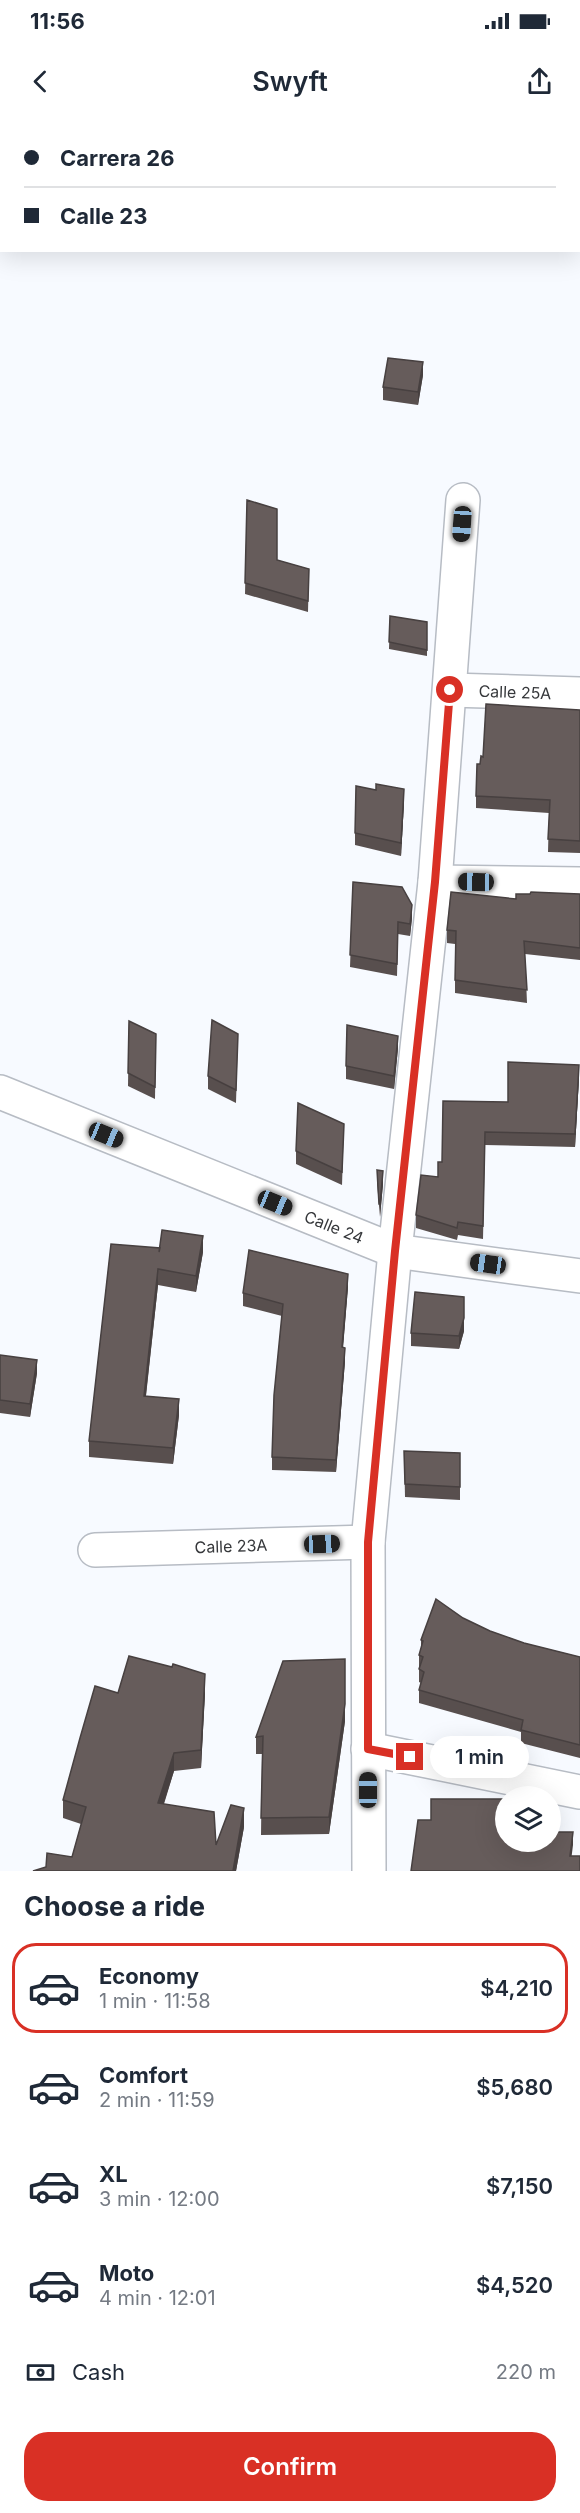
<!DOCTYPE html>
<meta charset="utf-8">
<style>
:root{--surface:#fff;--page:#f2f2f3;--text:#1f2937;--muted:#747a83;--line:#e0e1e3;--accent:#d93025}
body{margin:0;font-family:Inter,sans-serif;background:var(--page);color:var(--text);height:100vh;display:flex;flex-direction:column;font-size:22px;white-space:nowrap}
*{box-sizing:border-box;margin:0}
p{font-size:20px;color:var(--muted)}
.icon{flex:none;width:33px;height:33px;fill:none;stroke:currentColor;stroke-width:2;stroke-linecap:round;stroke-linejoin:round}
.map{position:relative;height:1751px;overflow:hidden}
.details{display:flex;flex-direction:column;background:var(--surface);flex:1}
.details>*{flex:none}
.guide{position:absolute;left:0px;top:0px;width:580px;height:132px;box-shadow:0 6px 24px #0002;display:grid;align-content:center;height:132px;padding:0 24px;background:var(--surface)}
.fabs{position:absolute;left:495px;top:1666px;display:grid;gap:12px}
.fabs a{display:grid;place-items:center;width:66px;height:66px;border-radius:50%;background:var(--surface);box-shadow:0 6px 24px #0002;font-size:30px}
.end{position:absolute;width:27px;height:27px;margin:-14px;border:8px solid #d93025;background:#fff;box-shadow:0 0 0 3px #fff}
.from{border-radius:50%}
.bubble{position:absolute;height:42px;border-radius:21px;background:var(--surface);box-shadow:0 6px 24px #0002;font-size:20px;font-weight:600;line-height:42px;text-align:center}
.car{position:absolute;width:18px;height:36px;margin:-18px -9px;border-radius:8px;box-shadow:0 0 4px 2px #0007;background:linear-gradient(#222 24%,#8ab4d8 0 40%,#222 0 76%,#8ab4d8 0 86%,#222 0)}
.guide b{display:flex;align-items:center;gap:21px;height:57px;font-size:22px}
.guide b+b{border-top:2px solid var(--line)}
.guide i{width:15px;height:15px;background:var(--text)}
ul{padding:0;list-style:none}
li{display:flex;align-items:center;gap:18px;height:90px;margin:0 12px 9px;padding:0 12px;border:3px solid transparent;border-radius:24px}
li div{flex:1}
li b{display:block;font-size:22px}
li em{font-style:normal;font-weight:600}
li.on{border-color:var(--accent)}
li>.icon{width:54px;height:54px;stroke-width:1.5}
h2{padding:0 24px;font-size:27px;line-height:72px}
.pay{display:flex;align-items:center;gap:15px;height:66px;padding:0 24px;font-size:22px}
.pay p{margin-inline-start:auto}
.button{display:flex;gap:12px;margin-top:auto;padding:12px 24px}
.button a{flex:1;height:69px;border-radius:24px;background:var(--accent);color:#fff;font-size:24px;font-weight:600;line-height:69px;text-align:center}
.status{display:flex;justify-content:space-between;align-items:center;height:42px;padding:0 30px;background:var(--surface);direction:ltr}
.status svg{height:16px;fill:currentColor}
header{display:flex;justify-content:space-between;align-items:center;height:78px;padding:0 24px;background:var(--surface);font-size:27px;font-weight:600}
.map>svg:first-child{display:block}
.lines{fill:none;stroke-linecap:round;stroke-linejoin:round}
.river{stroke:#96b9e9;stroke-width:60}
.street-casing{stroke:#b7bcc4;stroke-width:36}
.street{stroke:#fff;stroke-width:33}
.wall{fill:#584f4e}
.shaded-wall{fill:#474040}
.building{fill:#665c5b;stroke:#474040;stroke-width:1.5}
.route{stroke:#d93025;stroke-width:8}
.labels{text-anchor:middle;stroke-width:6;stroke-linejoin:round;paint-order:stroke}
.street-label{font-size:16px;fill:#36383b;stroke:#fff}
</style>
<div class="status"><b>11:56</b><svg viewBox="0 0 49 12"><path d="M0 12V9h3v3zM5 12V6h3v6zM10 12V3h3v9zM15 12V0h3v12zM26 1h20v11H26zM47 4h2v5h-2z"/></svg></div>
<header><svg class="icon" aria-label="back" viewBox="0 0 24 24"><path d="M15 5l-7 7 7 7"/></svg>Swyft<svg class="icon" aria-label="share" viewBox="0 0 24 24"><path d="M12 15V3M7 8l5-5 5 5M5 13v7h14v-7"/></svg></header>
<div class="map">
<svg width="580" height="1751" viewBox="0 0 580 1751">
<rect width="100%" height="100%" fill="#f7faff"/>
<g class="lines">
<g class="river">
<polyline points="218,0 239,2"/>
<polyline points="75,2 89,0"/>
<polyline points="0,10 2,10"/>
<polyline points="579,95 580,96"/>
</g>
<defs>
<g id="street">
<polyline points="450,570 580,574"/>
<polyline points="435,762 580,764"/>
<polyline points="0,972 395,1131 580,1156"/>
<polyline points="95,1430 368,1422"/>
<polyline points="368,1629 580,1672"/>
<polyline points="369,1751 368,1422 395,1131 435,762 463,380"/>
</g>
</defs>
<use href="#street" class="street-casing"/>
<use href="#street" class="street"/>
</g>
<g class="wall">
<polygon points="423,255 418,285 383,280 383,267"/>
<polygon points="247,380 277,440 309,449 308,492 245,474"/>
<polygon points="390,496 427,502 427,536 389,529"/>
<polygon points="580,590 580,733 548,732 549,693 476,688 476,676 480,644 483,637"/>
<polygon points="404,682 401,736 355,725 355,713"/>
<polygon points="353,762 412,798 410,816 398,814 397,856 350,847"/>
<polygon points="580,774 580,840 525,834 527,883 455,873 455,824 447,823 447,810"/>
<polygon points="129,901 156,914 155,979 128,966"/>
<polygon points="238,914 236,983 208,969 208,956"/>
<polygon points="398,928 394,969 346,959 346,946"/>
<polygon points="579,958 575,1027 485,1025 483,1119 458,1115 457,1120 416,1108 416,1095 438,1057 442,1042 508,982"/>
<polygon points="344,1004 342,1065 296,1044 296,1031"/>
<polygon points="377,1050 383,1064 380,1097 377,1063"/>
<polygon points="111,1124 203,1132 196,1172 158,1165 146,1276 179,1295 173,1344 89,1337 89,1321"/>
<polygon points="348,1167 343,1227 345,1241 336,1352 272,1350 272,1337 282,1196 243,1186 243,1173"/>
<polygon points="464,1211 459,1229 411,1226 411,1213"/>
<polygon points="0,1235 37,1253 30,1297 0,1293"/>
<polygon points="404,1331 460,1333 460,1380 405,1377"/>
<polygon points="463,1498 490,1511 524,1523 580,1537 580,1638 521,1623 521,1612 419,1583 419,1570 421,1563 419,1562 419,1535 421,1528 421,1520"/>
<polygon points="118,1573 205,1573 201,1648 174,1651 164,1684 216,1725 244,1707 236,1751 46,1747 72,1737 81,1704 63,1698 63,1680"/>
<polygon points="345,1601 329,1714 261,1715 262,1634 256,1634 256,1617"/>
</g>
<g class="shaded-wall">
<polygon points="423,242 423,255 418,285 418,272"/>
<polygon points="404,669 404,682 401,736 401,723"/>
<polygon points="412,785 412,798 410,816 410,804"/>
<polygon points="398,916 398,928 394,969 394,956"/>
<polygon points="579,945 579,958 575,1027 575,1014"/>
<polygon points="383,1051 383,1064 380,1097 380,1084"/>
<polygon points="203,1116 203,1132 196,1172 196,1156"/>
<polygon points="158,1149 158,1165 144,1292 144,1276"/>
<polygon points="348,1154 348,1167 342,1240 342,1227"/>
<polygon points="464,1198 464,1211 459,1229 459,1216"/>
<polygon points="345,1228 345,1241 336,1352 336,1340"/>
<polygon points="37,1240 37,1253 30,1297 30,1284"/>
<polygon points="179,1279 179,1295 173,1344 173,1328"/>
<polygon points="345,1539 345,1601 329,1714 329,1697"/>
<polygon points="205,1554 205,1573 201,1648 201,1630"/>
<polygon points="174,1633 174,1651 158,1701 158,1683"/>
<polygon points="244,1688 244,1707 236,1751 233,1751"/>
<polygon points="573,1712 573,1725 570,1749 570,1736"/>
</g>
<g class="building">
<polygon points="388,238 423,242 418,272 383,267"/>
<polygon points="247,380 277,389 277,440 309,449 308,481 245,463"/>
<polygon points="390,496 427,502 427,530 389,522"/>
<polygon points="486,584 580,590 580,721 548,719 550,680 476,676 477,644 480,644 481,636 483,637"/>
<polygon points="376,664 404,669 401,723 355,713 356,666 376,670"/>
<polygon points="353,762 402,767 412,785 410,804 398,802 397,844 350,835"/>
<polygon points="451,772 516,779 516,774 530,774 531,772 580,774 580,828 524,821 527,870 455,860 456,811 447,810"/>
<polygon points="212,900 238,914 236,970 208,956"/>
<polygon points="129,901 156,914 155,967 128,953"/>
<polygon points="347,905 398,916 394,956 346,946"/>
<polygon points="508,942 579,945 575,1014 485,1012 483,1106 458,1102 457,1108 416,1095 421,1055 438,1057 438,1042 442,1042 443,981 508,982"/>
<polygon points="298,983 344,1004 342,1052 296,1031"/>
<polygon points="377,1050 383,1051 380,1084 379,1084"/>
<polygon points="162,1110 203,1116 196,1156 158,1149 144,1276 179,1279 173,1328 89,1321 111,1124 160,1128 159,1132"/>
<polygon points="249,1130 348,1154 342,1227 345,1228 336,1340 272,1337 274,1275 283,1184 243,1173"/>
<polygon points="415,1172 464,1177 464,1198 459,1216 411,1213"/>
<polygon points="0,1235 37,1240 30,1284 0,1280"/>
<polygon points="404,1331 460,1333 460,1367 405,1364"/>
<polygon points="436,1479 463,1498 490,1511 524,1523 580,1537 580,1625 521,1610 523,1600 419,1570 424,1552 419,1549 423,1537 419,1535 423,1521 421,1520"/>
<polygon points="129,1536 172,1547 173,1544 205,1554 201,1630 174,1633 158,1683 214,1692 216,1725 231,1685 244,1688 233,1751 33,1751 46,1747 47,1733 72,1737 86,1687 63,1680 80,1618 95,1566 118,1573"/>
<polygon points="345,1539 345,1584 329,1697 261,1698 263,1616 256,1617 283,1541"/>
<polygon points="431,1679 506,1679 506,1722 550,1722 550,1687 556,1688 554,1712 573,1712 570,1736 580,1736 580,1751 411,1751 418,1700 431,1700"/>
</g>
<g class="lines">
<polyline class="route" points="410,1637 368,1629 368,1422 395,1131 435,762 450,570"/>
</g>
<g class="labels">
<g class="street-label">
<text transform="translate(515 572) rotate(2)" y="6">Calle 25A</text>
<text transform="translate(334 1107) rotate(22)" y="6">Calle 24</text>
<text transform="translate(231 1426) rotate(-2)" y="6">Calle 23A</text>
</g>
</g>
</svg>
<div class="fabs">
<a><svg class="icon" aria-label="layers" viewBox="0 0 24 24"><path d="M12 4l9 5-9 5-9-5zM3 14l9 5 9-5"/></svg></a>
</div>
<i class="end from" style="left:450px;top:570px"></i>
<i class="end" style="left:410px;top:1637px"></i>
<div class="bubble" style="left:430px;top:1616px;width:99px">1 min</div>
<i class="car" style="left:462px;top:404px;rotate:184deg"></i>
<i class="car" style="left:476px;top:762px;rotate:271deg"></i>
<i class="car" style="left:106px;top:1015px;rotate:112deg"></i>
<i class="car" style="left:275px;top:1083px;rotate:112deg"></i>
<i class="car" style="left:488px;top:1144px;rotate:278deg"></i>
<i class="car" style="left:322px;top:1424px;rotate:88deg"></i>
<i class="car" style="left:368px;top:1670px;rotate:0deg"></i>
<div class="guide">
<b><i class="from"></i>Carrera 26</b>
<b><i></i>Calle 23</b>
</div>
</div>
<section class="details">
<h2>Choose a ride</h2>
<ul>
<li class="on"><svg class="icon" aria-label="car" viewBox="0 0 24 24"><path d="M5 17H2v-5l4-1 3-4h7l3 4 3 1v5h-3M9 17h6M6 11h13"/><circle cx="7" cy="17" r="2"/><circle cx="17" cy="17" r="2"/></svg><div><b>Economy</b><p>1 min · 11:58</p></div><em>$4,210</em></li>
<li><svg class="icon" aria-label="car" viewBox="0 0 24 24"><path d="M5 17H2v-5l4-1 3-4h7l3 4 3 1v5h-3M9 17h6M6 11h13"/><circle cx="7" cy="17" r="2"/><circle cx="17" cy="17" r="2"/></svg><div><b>Comfort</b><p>2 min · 11:59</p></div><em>$5,680</em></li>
<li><svg class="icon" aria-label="car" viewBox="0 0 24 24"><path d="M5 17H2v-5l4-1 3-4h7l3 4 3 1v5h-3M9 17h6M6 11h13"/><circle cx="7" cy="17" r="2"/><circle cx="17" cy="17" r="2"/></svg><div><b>XL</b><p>3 min · 12:00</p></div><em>$7,150</em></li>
<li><svg class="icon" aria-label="car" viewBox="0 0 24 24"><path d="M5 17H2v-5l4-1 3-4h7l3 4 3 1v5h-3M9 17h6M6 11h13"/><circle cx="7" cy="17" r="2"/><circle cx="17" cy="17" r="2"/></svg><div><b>Moto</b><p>4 min · 12:01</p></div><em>$4,520</em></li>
</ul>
<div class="pay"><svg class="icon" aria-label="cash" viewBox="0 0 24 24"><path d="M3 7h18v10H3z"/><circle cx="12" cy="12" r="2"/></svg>Cash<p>220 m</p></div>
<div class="button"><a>Confirm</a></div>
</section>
